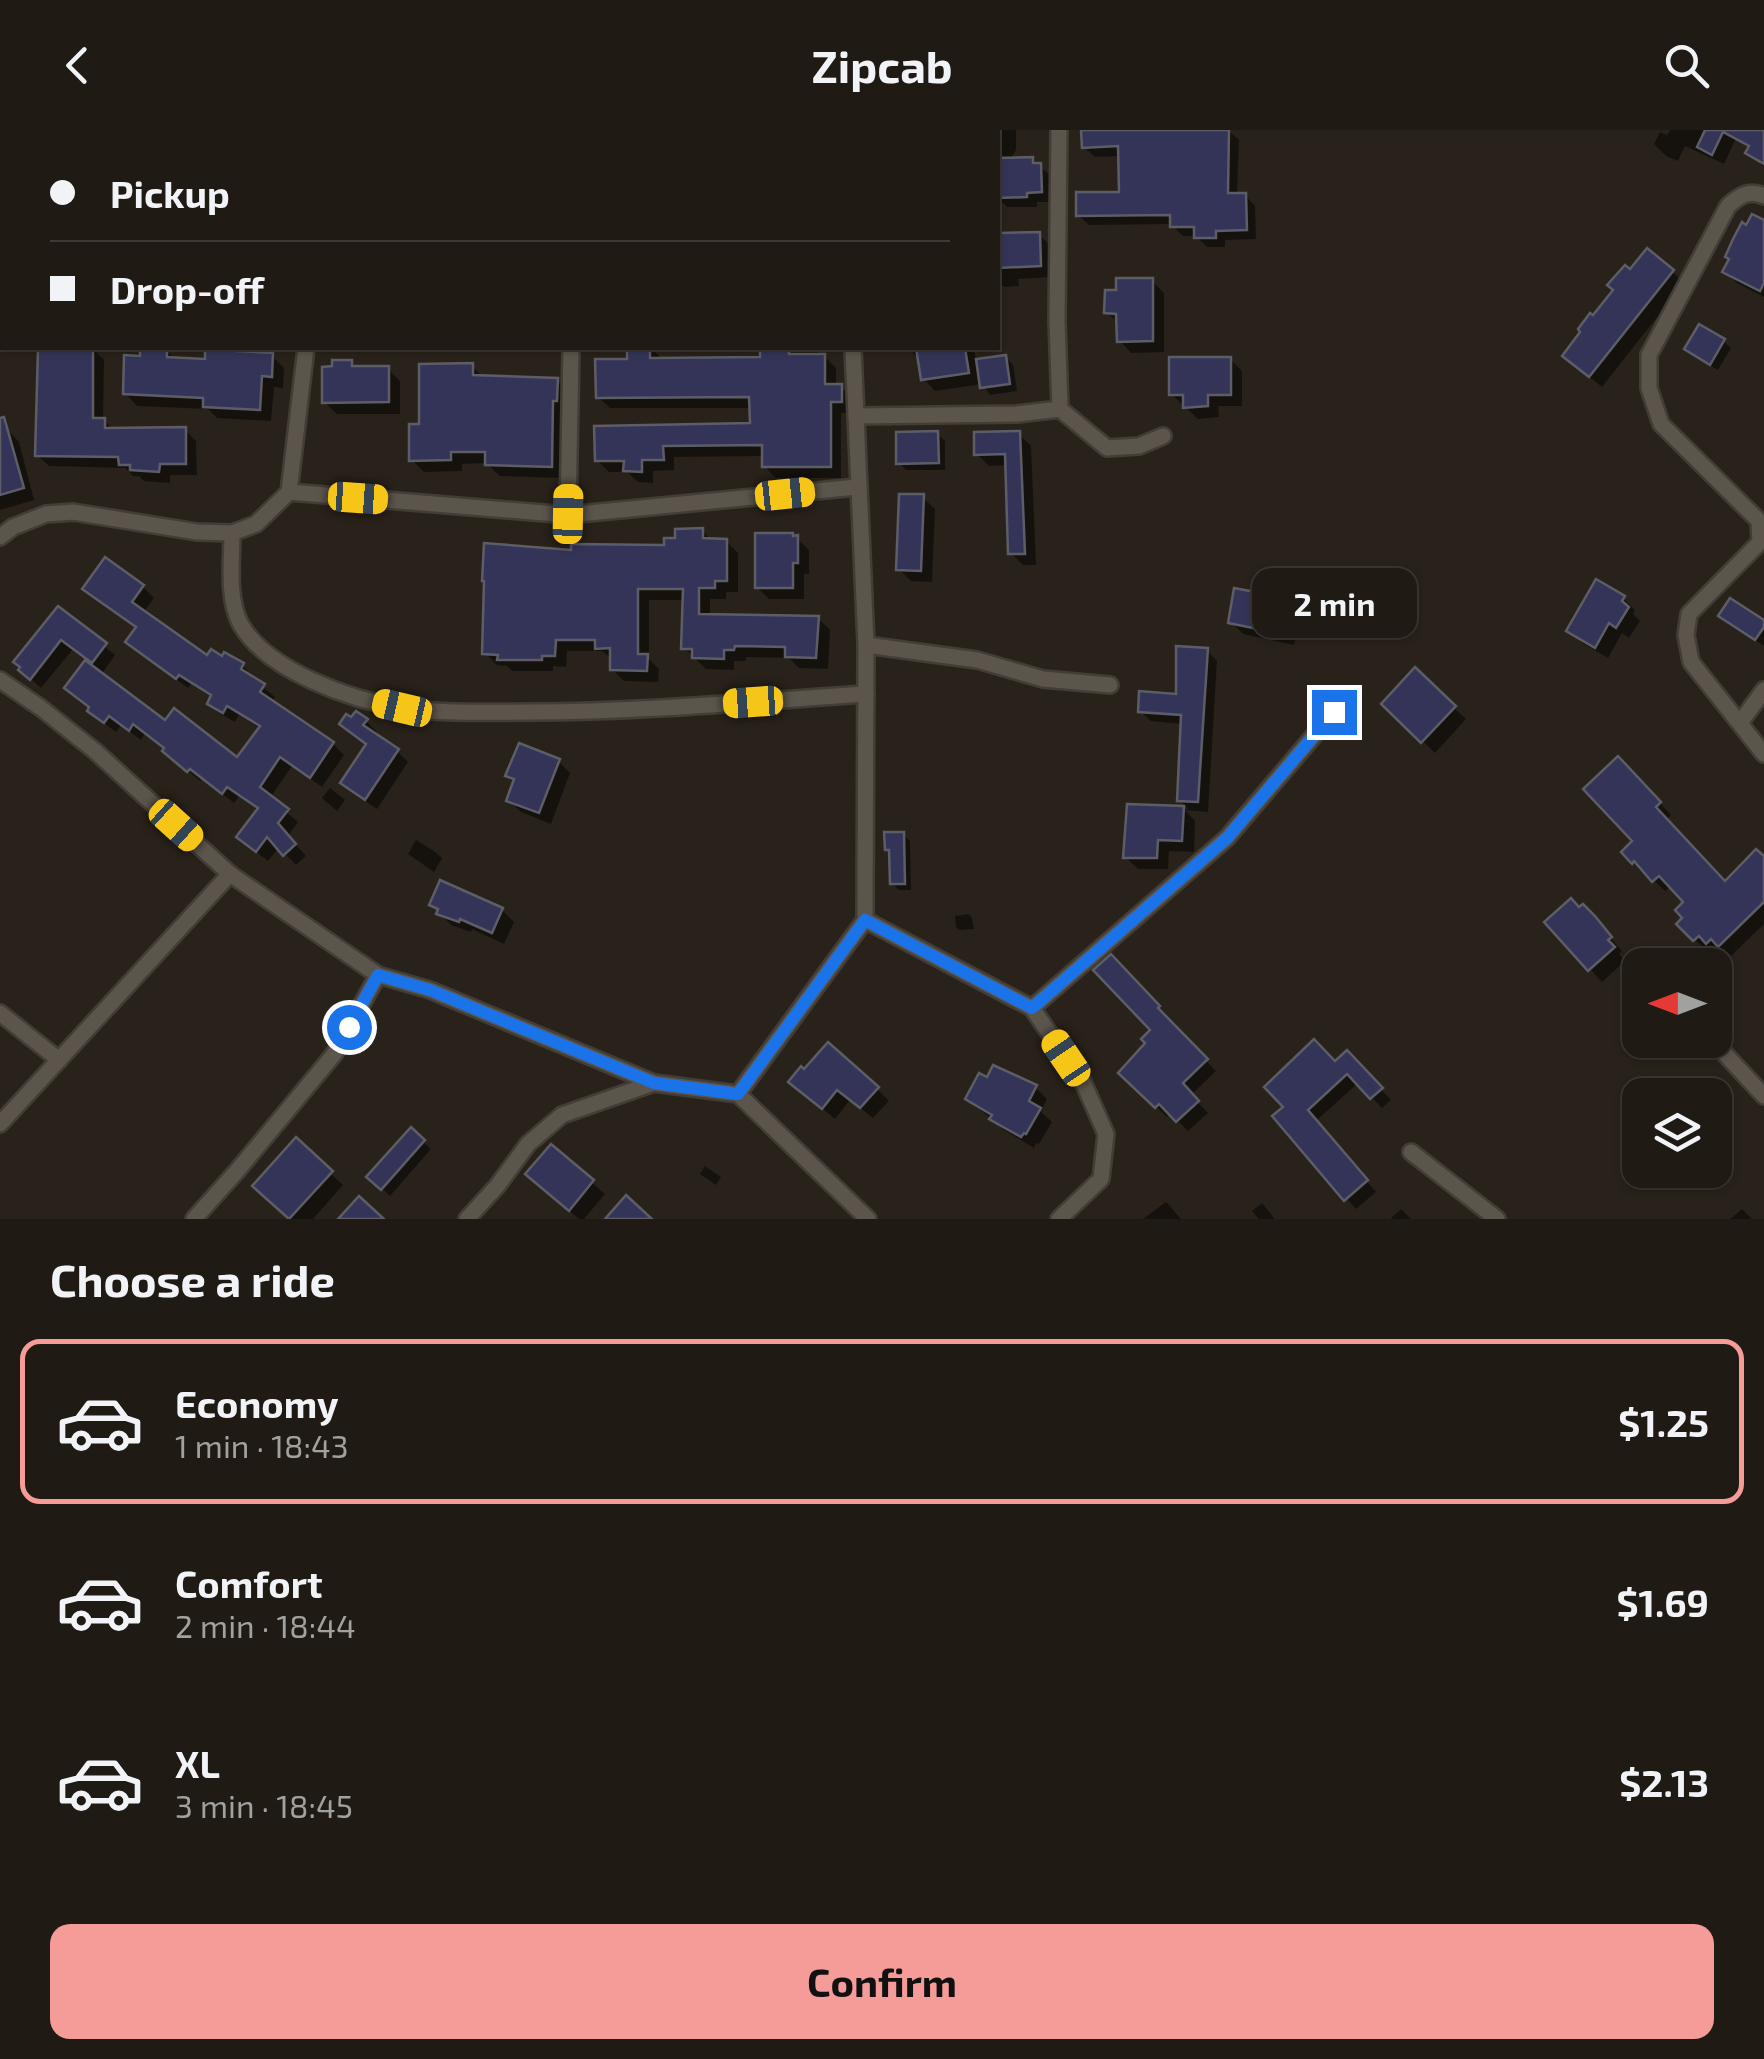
<!DOCTYPE html>
<meta charset="utf-8">
<style>
:root{--surface:#1f1a14;--page:#2c2722;--text:#f1f3f6;--muted:#a1a1a0;--line:#3c3834;--accent:#f59b98}
body{margin:0;font-family:"Exo 2",sans-serif;background:var(--page);color:var(--text);height:100vh;display:flex;flex-direction:column;font-size:38px;white-space:nowrap}
*{box-sizing:border-box;margin:0}
p{font-size:32px;color:var(--muted)}
.icon{flex:none;width:55px;height:55px;fill:none;stroke:currentColor;stroke-width:2;stroke-linecap:round;stroke-linejoin:round}
.map{position:relative;height:1089px;overflow:hidden}
.side{display:flex;flex-direction:column;background:var(--surface);flex:1}
.side>*{flex:none}
.banner{position:absolute;left:0px;top:0px;width:1000px;height:220px;box-shadow:0 2px 8px #0004,0 0 0 2px var(--line);display:grid;align-content:center;height:220px;padding:0 50px;background:var(--surface)}
.needle{width:65px;rotate:270deg}
.tools{position:absolute;left:1622px;top:818px;display:grid;gap:20px}
.tools a{display:grid;place-items:center;width:110px;height:110px;border-radius:20px;background:var(--surface);box-shadow:0 2px 8px #0004,0 0 0 2px var(--line);font-size:50px}
.end{position:absolute;width:45px;height:45px;margin:-22px;border:12px solid #1a73e8;background:#fff;box-shadow:0 0 0 5px #fff}
.from{border-radius:50%}
.bubble{position:absolute;height:70px;border-radius:20px;background:var(--surface);box-shadow:0 2px 8px #0004,0 0 0 2px var(--line);font-size:32px;font-weight:700;line-height:70px;text-align:center}
.car{position:absolute;width:30px;height:60px;margin:-30px -15px;border-radius:12px;box-shadow:0 0 8px 2px #0007;background:linear-gradient(#f5c518 24%,#345 0 40%,#f5c518 0 76%,#345 0 86%,#f5c518 0)}
.banner b{display:flex;align-items:center;gap:35px;height:95px;font-size:38px}
.banner b+b{border-top:2px solid var(--line)}
.banner i{width:25px;height:25px;background:var(--text)}
ul{padding:0;list-style:none}
li{display:flex;align-items:center;gap:30px;height:165px;margin:0 20px 15px;padding:0 30px;border:5px solid transparent;border-radius:20px}
li div{flex:1}
li b{display:block;font-size:38px}
li em{font-style:normal;font-weight:700}
li.on{border-color:var(--accent)}
li>.icon{width:90px;height:90px;stroke-width:1.5}
h2{padding:0 50px;font-size:45px;line-height:120px}
.cta{display:flex;gap:20px;margin-top:auto;padding:20px 50px}
.cta a{flex:1;height:115px;border-radius:20px;background:var(--accent);color:#111;font-size:40px;font-weight:700;line-height:115px;text-align:center}
header{display:flex;justify-content:space-between;align-items:center;height:130px;padding:0 50px;background:var(--surface);font-size:45px;font-weight:700}
.map>svg:first-child{display:block}
.shadow{fill:#0007}
.building{fill:#343458;stroke:#5d5d68;stroke-width:2.5}
.lines{fill:none;stroke-linecap:round;stroke-linejoin:round}
.minor-casing{stroke:#423d36;stroke-width:20}
.minor{stroke:#5c554c;stroke-width:15}
.route{stroke:#1a73e8;stroke-width:12}
</style>
<header><svg class="icon" aria-label="back" viewBox="0 0 24 24"><path d="M15 5l-7 7 7 7"/></svg>Zipcab<svg class="icon" aria-label="search" viewBox="0 0 24 24"><circle cx="10" cy="10" r="6"/><path d="M15 15l6 6"/></svg></header>
<div class="map">
<svg width="1764" height="1089" viewBox="0 0 1764 1089">
<rect width="100%" height="100%" fill="#29221a"/>
<g class="shadow">
<polygon points="88,0 130,0 131,2 88,2"/>
<polygon points="244,0 284,0 287,2 244,2"/>
<polygon points="348,0 417,0 419,2 348,2"/>
<rect x="685" y="0" width="140" height="2"/>
<rect x="930" y="0" width="40" height="2"/>
<polygon points="990,0 1016,0 1016,20 1010,30 1032,30 1051,46 1051,72 1037,72 1037,77 1007,77 1003,73 998,73 998,30 1006,30 998,20 998,2 990,2"/>
<polygon points="1084,0 1228,0 1239,10 1237,65 1245,65 1255,76 1256,109 1225,110 1225,117 1207,117 1196,106 1183,106 1171,94 1089,95 1078,85 1122,64 1120,26 1095,27 1084,17"/>
<polygon points="1670,0 1764,0 1764,37 1748,23 1750,19 1737,6 1724,34 1685,16 1678,31 1666,26 1654,14 1660,2 1667,5"/>
<polygon points="1764,93 1764,167 1737,153 1725,141"/>
<polygon points="1038,104 1051,116 1052,147 1018,149 1019,156 1004,157 998,150 998,105"/>
<polygon points="1672,141 1684,153 1602,257 1577,237 1630,143"/>
<polygon points="1152,151 1164,163 1164,222 1131,223 1119,210 1119,194 1107,182"/>
<polygon points="1723,211 1731,218 1718,240 1695,227 1687,219"/>
<polygon points="41,218 92,218 104,230 103,290 114,300 185,300 196,311 197,345 170,345 170,353 144,351 139,346 133,346 125,338 49,336 37,325"/>
<polygon points="208,218 239,218 246,224 272,226 284,238 283,258 274,257 271,291 217,288 208,279 137,276 125,263 142,228 166,220 176,230 207,231"/>
<polygon points="629,218 651,218 660,227 660,231 762,229 762,218 818,218 818,226 824,226 836,238 836,256 841,257 853,268 853,283 841,283 841,348 776,348 764,336 764,326 674,327 674,340 653,341 653,353 638,352 627,342 609,342 597,330 752,295 752,278 610,278 598,267 629,231"/>
<polygon points="909,218 974,218 976,231 1005,227 1013,235 1017,261 990,265 982,254 935,261 923,248 921,232"/>
<polygon points="1230,229 1242,241 1242,276 1218,276 1219,287 1198,289 1171,264"/>
<polygon points="351,232 357,239 388,239 400,251 400,284 337,284 324,272"/>
<polygon points="472,236 484,248 556,250 569,263 563,348 500,346 486,333 462,334 462,341 424,342 412,330"/>
<polygon points="7,299 19,312 34,370 0,380 0,301"/>
<polygon points="937,304 945,311 945,340 906,340 899,333"/>
<polygon points="1019,304 1031,316 1036,435 1023,435 1011,423 1008,335 989,336 977,324"/>
<polygon points="922,367 935,379 932,452 911,451 899,439"/>
<polygon points="702,400 712,411 726,411 738,423 738,462 726,462 726,469 710,469 710,486 818,488 830,500 828,539 799,538 789,528 746,527 746,531 734,531 734,540 706,539 684,518 685,470 649,470 649,529 659,539 658,552 624,551 612,539 612,529 602,521 567,521 566,537 553,536 553,541 512,541 507,536 497,535 485,523 573,422 666,418"/>
<polygon points="797,408 809,420 809,444 804,444 804,469 769,469 757,457"/>
<polygon points="143,457 154,468 143,483 207,529 242,535 254,547 252,549 275,567 271,573 333,614 344,625 322,657 292,636 270,668 298,692 288,706 306,726 296,735 279,717 268,731 251,718 260,681 239,666 234,673 202,648 200,651 145,603 141,610 121,595 116,602 101,591 90,580 91,579 78,569 67,558 88,530 73,519 41,558 21,540 58,479 115,525 101,545 165,593 238,631 261,599 239,585 235,592 221,584 210,573 213,568 191,554 188,558 140,523 129,512 138,499 97,469 86,458"/>
<polygon points="1623,468 1635,480 1633,484 1640,491 1629,508 1622,503 1608,528 1582,513 1570,501"/>
<polygon points="1281,469 1299,490 1294,515 1243,504 1231,492"/>
<polygon points="1722,486 1764,493 1764,516 1729,493"/>
<polygon points="1207,521 1217,531 1208,682 1185,680 1195,691 1194,722 1169,721 1168,739 1138,739 1125,727 1130,676 1188,679 1180,670 1183,594 1151,591 1140,581 1179,566"/>
<polygon points="1415,541 1466,589 1435,623 1384,574"/>
<polygon points="366,591 377,602 374,606 397,621 408,632 377,679 354,663 343,652 368,615 353,604"/>
<polygon points="1618,629 1671,685 1666,690 1726,754 1764,725 1764,794 1731,826 1723,819 1719,823 1711,815 1706,820 1679,794 1686,788 1686,772 1671,756 1665,761 1624,722 1636,711"/>
<polygon points="558,631 570,643 551,694 521,682 508,670 515,652 508,645"/>
<polygon points="330,658 345,670 337,681 322,668"/>
<polygon points="903,704 910,711 911,760 899,760 892,753 891,723 887,719"/>
<polygon points="416,710 434,721 442,728 434,742 408,724"/>
<polygon points="432,775 502,780 514,792 504,814 472,799 471,802 451,795"/>
<polygon points="969,784 972,788 974,799 959,800 956,797 955,786"/>
<polygon points="1594,789 1622,821 1619,824 1625,831 1602,852 1547,792"/>
<polygon points="1111,828 1168,888 1166,890 1216,941 1191,965 1208,983 1188,1001 1170,983 1167,987 1121,943 1149,913 1153,900"/>
<polygon points="1347,923 1391,970 1382,978 1358,953 1316,991 1376,1062 1356,1079 1275,987"/>
<polygon points="791,952 877,959 889,971 873,988 850,970 835,989"/>
<polygon points="1035,957 1047,969 1041,982 1052,992 1039,1014 1036,1013 1034,1018 1004,1000 968,969"/>
<polygon points="411,1001 431,1019 390,1066 370,1047"/>
<polygon points="296,1011 343,1055 313,1089 291,1089 267,1068"/>
<polygon points="551,1017 605,1064 584,1089 579,1089 541,1056"/>
<polygon points="705,1036 721,1047 716,1055 700,1044"/>
<polygon points="1166,1072 1181,1089 1143,1089"/>
<polygon points="1262,1073 1275,1089 1259,1089 1252,1081"/>
<polygon points="1401,1079 1411,1089 1392,1089 1391,1088"/>
<polygon points="1742,1079 1752,1089 1730,1089"/>
</g>
<g class="building">
<polygon points="1081,0 1229,0 1228,63 1246,63 1247,100 1216,101 1216,108 1194,108 1194,97 1170,97 1170,85 1076,86 1076,62 1119,62 1118,16 1082,18"/>
<polygon points="1705,0 1764,0 1764,34 1745,23 1749,16 1723,2 1712,25 1697,17"/>
<polygon points="1033,27 1033,33 1041,33 1042,62 1027,63 1027,67 998,68 998,28"/>
<polygon points="1752,84 1764,90 1764,153 1760,161 1722,142 1729,129 1725,127 1733,109 1742,92 1746,95"/>
<polygon points="1040,102 1041,136 998,138 998,103"/>
<polygon points="1647,118 1674,140 1589,247 1562,226 1580,202 1578,199 1590,183 1593,185 1613,160 1607,155 1625,135 1630,139"/>
<polygon points="1116,148 1153,148 1153,211 1117,212 1116,184 1104,183 1105,160 1116,160"/>
<polygon points="1699,194 1725,209 1710,235 1684,219"/>
<polygon points="38,218 93,218 93,288 105,288 105,298 186,297 186,334 160,334 159,342 130,340 130,335 119,335 118,327 35,326"/>
<polygon points="140,218 167,218 167,227 205,229 205,218 237,218 237,221 273,223 272,247 262,246 260,280 203,277 203,268 123,264 124,225 140,226"/>
<polygon points="627,218 650,218 650,228 760,227 760,218 789,218 789,224 825,224 825,254 842,254 842,272 831,272 831,337 762,337 762,315 663,316 664,330 642,330 642,342 623,341 624,331 595,331 594,296 750,293 749,267 596,268 595,229 627,229"/>
<polygon points="916,218 965,218 969,243 921,250"/>
<polygon points="1006,225 1010,254 980,258 976,229"/>
<polygon points="1169,227 1231,227 1231,265 1208,265 1208,276 1183,278 1183,265 1169,265"/>
<polygon points="332,230 352,230 352,236 389,236 389,272 322,273 322,237 332,236"/>
<polygon points="473,233 473,245 558,248 557,271 553,271 552,337 485,335 485,322 451,322 451,330 409,331 409,294 419,294 419,234"/>
<polygon points="4,287 24,358 0,365 0,288"/>
<polygon points="938,301 939,333 896,334 896,302"/>
<polygon points="1020,301 1025,424 1008,424 1005,324 974,325 974,302"/>
<polygon points="899,364 924,364 921,441 896,440"/>
<polygon points="703,398 703,408 727,409 727,451 715,451 715,458 699,458 699,484 819,486 816,528 785,527 785,517 735,516 734,520 724,520 724,529 692,528 692,519 681,519 683,459 638,459 638,524 648,524 647,541 610,540 610,518 595,519 595,510 556,510 555,526 542,526 542,530 497,530 498,525 482,524 484,451 482,451 484,413 571,420 571,414 664,415 664,408 675,408 675,399"/>
<polygon points="755,403 793,403 793,406 798,405 798,433 793,433 793,458 755,458"/>
<polygon points="105,427 144,455 132,472 207,525 211,519 222,526 224,522 244,533 241,539 265,554 260,562 334,612 310,648 280,627 260,657 289,679 278,693 296,714 283,726 267,707 256,722 236,707 258,678 227,657 222,664 190,639 187,642 162,621 164,618 133,594 129,601 109,586 104,593 87,581 89,577 64,558 85,530 165,590 174,578 237,627 260,596 227,576 223,583 207,574 211,565 179,545 176,549 125,512 136,497 82,459"/>
<polygon points="1596,449 1625,466 1622,471 1629,477 1616,498 1609,493 1595,518 1566,501"/>
<polygon points="1234,458 1282,467 1281,474 1289,476 1283,504 1228,493"/>
<polygon points="1730,468 1764,490 1764,497 1755,510 1718,486"/>
<polygon points="58,476 107,513 92,533 61,510 30,550 18,540 20,537 13,532"/>
<polygon points="1176,516 1208,518 1198,672 1177,671 1181,585 1138,582 1139,561 1176,564"/>
<polygon points="1415,537 1456,576 1421,613 1381,574"/>
<polygon points="356,581 368,589 363,595 399,619 365,670 340,653 366,614 339,594 346,584 351,587"/>
<polygon points="519,613 560,629 539,683 506,671 514,649 505,646"/>
<polygon points="1618,626 1661,672 1656,677 1725,751 1756,719 1764,726 1764,772 1718,817 1711,809 1706,814 1699,806 1693,811 1676,794 1682,788 1675,780 1683,772 1659,746 1652,752 1634,731 1632,734 1621,722 1632,711 1583,659"/>
<polygon points="1127,674 1184,676 1182,711 1158,710 1157,728 1123,728"/>
<polygon points="884,702 904,702 905,754 890,754 889,720 885,720"/>
<polygon points="440,750 503,778 492,803 460,789 459,792 436,784 438,779 429,775"/>
<polygon points="1571,768 1579,777 1583,774 1595,786 1612,807 1608,810 1615,817 1588,841 1544,792"/>
<polygon points="1111,824 1160,876 1158,878 1208,929 1183,953 1199,971 1176,992 1159,974 1155,978 1118,943 1145,913 1141,909 1150,900 1093,840"/>
<polygon points="1314,909 1335,931 1347,920 1383,958 1370,969 1347,944 1308,980 1368,1050 1344,1071 1272,986 1283,977 1264,957"/>
<polygon points="828,912 879,957 860,978 837,960 822,979 788,952 801,936 804,939"/>
<polygon points="993,935 1037,955 1029,971 1041,978 1026,1004 1024,1003 1021,1007 989,989 992,985 965,969 979,943 987,947"/>
<polygon points="411,997 425,1010 381,1060 366,1047"/>
<polygon points="296,1007 333,1041 289,1089 252,1056"/>
<polygon points="551,1014 594,1050 569,1081 525,1044"/>
<polygon points="626,1065 652,1089 605,1089"/>
<polygon points="359,1066 384,1089 338,1089"/>
</g>
<g class="lines">
<defs>
<g id="minor">
<polyline points="25,0 25,2"/>
<polyline points="445,0 445,2"/>
<polyline points="638,0 638,2"/>
<polyline points="851,0 851,2"/>
<polyline points="1059,0 1057,191 1060,279 1107,318 1139,316 1163,306"/>
<path d="M1764 66C1749 59 1739 66 1728 76L1649 225V258L1661 294 1759 391 1760 412 1689 484 1686 505 1691 532 1764 624"/>
<polyline points="0,184 2,183"/>
<polyline points="856,286 1017,284 1060,279"/>
<polyline points="289,362 568,385 857,357"/>
<polyline points="568,385 571,218"/>
<path d="M232 403C232 431 227 467 240 493 266 541 353 571 404 578 447 584 490 582 533 582 644 582 755 571 866 564"/>
<polyline points="0,407 13,397 46,384 73,382 197,402 232,403 256,394 289,362 306,218"/>
<polyline points="866,515 977,530 1043,549 1110,555"/>
<polyline points="0,550 41,578 95,621 230,744 378,845 430,860 654,953 738,964 868,1089"/>
<polyline points="1740,593 1764,560"/>
<polyline points="865,790 1032,878 1083,952 1106,1004 1101,1049 1059,1089"/>
<polyline points="1032,878 1227,708 1334,582"/>
<polyline points="0,883 59,930"/>
<polyline points="1712,910 1764,966"/>
<polyline points="738,964 865,790 866,515 853,218"/>
<polyline points="0,994 230,744"/>
<polyline points="1411,1022 1497,1089"/>
<polyline points="194,1089 237,1041 335,923 378,845"/>
<polyline points="467,1089 498,1055 528,1014 562,985 654,953"/>
</g>
</defs>
<use href="#minor" class="minor-casing"/>
<use href="#minor" class="minor"/>
</g>
<g class="lines">
<polyline class="route" points="349,897 378,845 430,860 654,953 738,964 865,790 1032,878 1227,708 1334,582"/>
</g>
</svg>
<div class="tools">
<a><svg class="needle" viewBox="-14 -14 28 28"><path d="M0-13l5 13h-10z" fill="#e53935"/><path d="M0 13l5-13h-10z" fill="#a1a1a0"/></svg></a>
<a><svg class="icon" aria-label="layers" viewBox="0 0 24 24"><path d="M12 4l9 5-9 5-9-5zM3 14l9 5 9-5"/></svg></a>
</div>
<i class="end from" style="left:349px;top:897px"></i>
<i class="end" style="left:1334px;top:582px"></i>
<div class="bubble" style="left:1252px;top:438px;width:165px">2 min</div>
<i class="car" style="left:785px;top:364px;rotate:84deg"></i>
<i class="car" style="left:358px;top:368px;rotate:94deg"></i>
<i class="car" style="left:568px;top:384px;rotate:1deg"></i>
<i class="car" style="left:753px;top:572px;rotate:266deg"></i>
<i class="car" style="left:402px;top:578px;rotate:283deg"></i>
<i class="car" style="left:176px;top:695px;rotate:132deg"></i>
<i class="car" style="left:1066px;top:928px;rotate:326deg"></i>
<div class="banner">
<b><i class="from"></i>Pickup</b>
<b><i></i>Drop-off</b>
</div>
</div>
<section class="side">
<h2>Choose a ride</h2>
<ul>
<li class="on"><svg class="icon" aria-label="car" viewBox="0 0 24 24"><path d="M5 17H2v-5l4-1 3-4h7l3 4 3 1v5h-3M9 17h6M6 11h13"/><circle cx="7" cy="17" r="2"/><circle cx="17" cy="17" r="2"/></svg><div><b>Economy</b><p>1 min · 18:43</p></div><em>$1.25</em></li>
<li><svg class="icon" aria-label="car" viewBox="0 0 24 24"><path d="M5 17H2v-5l4-1 3-4h7l3 4 3 1v5h-3M9 17h6M6 11h13"/><circle cx="7" cy="17" r="2"/><circle cx="17" cy="17" r="2"/></svg><div><b>Comfort</b><p>2 min · 18:44</p></div><em>$1.69</em></li>
<li><svg class="icon" aria-label="car" viewBox="0 0 24 24"><path d="M5 17H2v-5l4-1 3-4h7l3 4 3 1v5h-3M9 17h6M6 11h13"/><circle cx="7" cy="17" r="2"/><circle cx="17" cy="17" r="2"/></svg><div><b>XL</b><p>3 min · 18:45</p></div><em>$2.13</em></li>
</ul>
<div class="cta"><a>Confirm</a></div>
</section>
